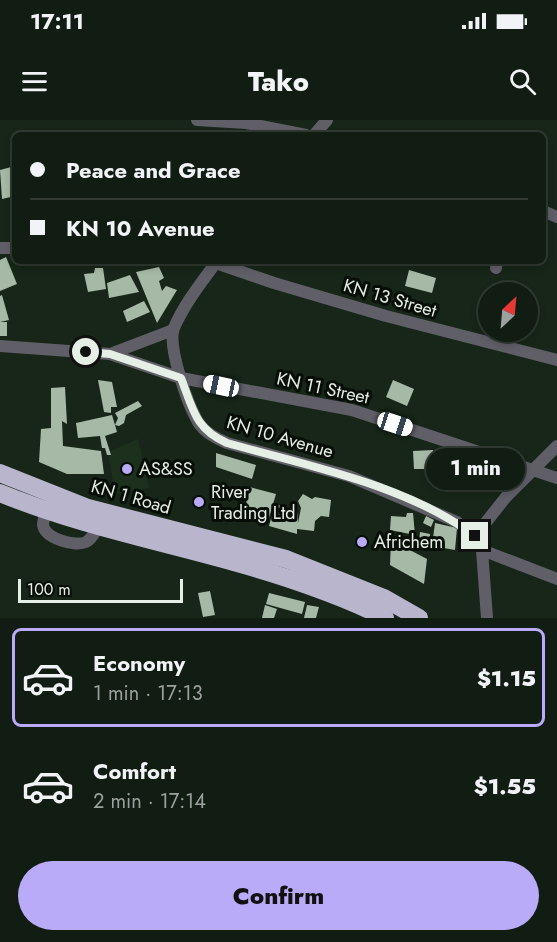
<!DOCTYPE html>
<meta charset="utf-8">
<style>
:root{--surface:#111c12;--page:#1e2920;--text:#f1f3f6;--muted:#9ca19f;--line:#303a32;--accent:#b9abf7}
body{margin:0;font-family:Jost,sans-serif;background:var(--page);color:var(--text);height:100vh;display:flex;flex-direction:column;font-size:22px;white-space:nowrap}
*{box-sizing:border-box;margin:0}
p{font-size:20px;color:var(--muted)}
.icon{flex:none;width:33px;height:33px;fill:none;stroke:currentColor;stroke-width:2;stroke-linecap:round;stroke-linejoin:round}
.map{position:relative;height:498px;overflow:hidden}
.sheet{display:flex;flex-direction:column;background:var(--surface);flex:1}
.sheet>*{flex:none}
.top-card{position:absolute;left:12px;top:12px;width:534px;height:132px;border-radius:9px;box-shadow:0 3px 9px #0003,0 0 0 2px var(--line);display:grid;align-content:center;height:132px;padding:0 18px;background:var(--surface)}
.needle{width:39px;rotate:26deg}
.controls{position:absolute;left:478px;top:162px;display:grid;gap:12px}
.controls a{display:grid;place-items:center;width:60px;height:60px;border-radius:50%;background:var(--surface);box-shadow:0 3px 9px #0003,0 0 0 2px var(--line);font-size:30px}
.scale{position:absolute;left:18px;bottom:15px;width:165px;box-sizing:border-box;padding-left:6px;border:3px solid #e5efe5;border-top:0;font-size:16px;line-height:21px;white-space:nowrap;color:#e5efe5;-webkit-text-stroke:4px #070d07;paint-order:stroke}
.end{position:absolute;width:27px;height:27px;margin:-14px;border:8px solid #e5efe5;background:#111;box-shadow:0 0 0 3px #111}
.from{border-radius:50%}
.bubble{position:absolute;height:42px;border-radius:21px;background:var(--surface);box-shadow:0 3px 9px #0003,0 0 0 2px var(--line);font-size:20px;font-weight:800;line-height:42px;text-align:center}
.car{position:absolute;width:18px;height:36px;margin:-18px -9px;border-radius:8px;box-shadow:0 0 4px 2px #0007;background:linear-gradient(#fff 24%,#345 0 40%,#fff 0 76%,#345 0 86%,#fff 0)}
.top-card b{display:flex;align-items:center;gap:21px;height:57px;font-size:22px}
.top-card b+b{border-top:2px solid var(--line)}
.top-card i{width:15px;height:15px;background:var(--text)}
ul{padding:10px 0 0;list-style:none}
li{display:flex;align-items:center;gap:18px;height:99px;margin:0 12px 9px;padding:0 6px;border:3px solid transparent;border-radius:9px}
li div{flex:1}
li b{display:block;font-size:22px}
li em{font-style:normal;font-weight:800}
li.on{border-color:var(--accent)}
li>.icon{width:54px;height:54px;stroke-width:1.5}
.action{display:flex;gap:12px;margin-top:auto;padding:12px 18px}
.action a{flex:1;height:69px;border-radius:36px;background:var(--accent);color:#111;font-size:24px;font-weight:800;line-height:69px;text-align:center}
.status{display:flex;justify-content:space-between;align-items:center;height:42px;padding:0 30px;background:var(--surface);direction:ltr}
.status svg{height:16px;fill:currentColor}
header{display:flex;justify-content:space-between;align-items:center;height:78px;padding:0 18px;background:var(--surface);font-size:27px;font-weight:800}
.map>svg:first-child{display:block}
.built{fill:#1c301d}
.building{fill:#a6b8a6}
.lines{fill:none;stroke-linecap:round;stroke-linejoin:round}
.minor{stroke:#605f68;stroke-width:12}
.highway{stroke:#b8b5cc;stroke-width:18}
.route{stroke:#e5efe5;stroke-width:8}
.poi-dot{fill:#b9abf7;stroke:#070d07;stroke-width:2}
.labels{text-anchor:middle;stroke-width:6;stroke-linejoin:round;paint-order:stroke}
.street-label{font-size:18px;fill:#e5efe5;stroke:#070d07}
.poi-label{font-size:18px;fill:#e5efe5;stroke:#070d07;text-anchor:start}
</style>
<div class="status"><b>17:11</b><svg viewBox="0 0 49 12"><path d="M0 12V9h3v3zM5 12V6h3v6zM10 12V3h3v9zM15 12V0h3v12zM26 1h20v11H26zM47 4h2v5h-2z"/></svg></div>
<header><svg class="icon" aria-label="menu" viewBox="0 0 24 24"><path d="M4 6h16M4 12h16M4 18h16"/></svg>Tako<svg class="icon" aria-label="search" viewBox="0 0 24 24"><circle cx="10" cy="10" r="6"/><path d="M15 15l6 6"/></svg></header>
<div class="map">
<svg width="557" height="498" viewBox="0 0 557 498">
<rect width="100%" height="100%" fill="#172618"/>
<polygon class="built" points="138,319 149,368 115,374 108,332"/>
<g class="building">
<polygon points="15,46 15,76 2,79 0,50"/>
<polygon points="6,137 17,164 0,171 0,140"/>
<polygon points="159,147 164,158 159,161 162,171 166,166 177,170 157,203 136,152"/>
<polygon points="95,148 103,148 106,169 88,172 84,154 94,153"/>
<polygon points="409,150 436,158 432,173 405,166"/>
<polygon points="130,155 139,172 109,178 107,163"/>
<polygon points="2,175 9,200 0,202 0,176"/>
<polygon points="144,181 150,192 127,202 123,191"/>
<rect x="0" y="202" width="7" height="14"/>
<polygon points="98,260 112,262 117,287 111,287 111,293 104,292"/>
<polygon points="393,260 414,269 407,286 386,277"/>
<polygon points="65,267 67,304 62,301 63,326 101,331 104,354 67,354 39,342 41,309 51,308 51,268"/>
<polygon points="138,281 142,286 126,295 124,303 119,306 115,305 117,312 105,316 111,335 107,335 105,328 102,328 100,316 78,318 76,303 112,295 115,305 118,298 115,293"/>
<polygon points="433,330 435,349 414,349 413,331"/>
<polygon points="216,333 256,345 252,359 216,347"/>
<polygon points="246,366 276,374 268,401 247,396"/>
<polygon points="303,374 312,379 315,377 331,380 329,397 321,396 315,401 314,411 297,409 297,414 269,406 275,384 297,391 298,403 301,388 298,381"/>
<polygon points="407,393 413,393 415,415 390,410 391,396 406,397"/>
<polygon points="426,396 434,400 431,407 423,403"/>
<polygon points="435,403 457,408 455,430 432,426"/>
<polygon points="420,412 430,414 430,425 419,423"/>
<polygon points="391,420 427,439 424,464 390,445"/>
<polygon points="210,471 215,495 203,497 198,473"/>
<polygon points="269,473 305,482 302,494 266,484"/>
<polygon points="265,485 277,489 274,498 262,498"/>
<polygon points="307,485 319,487 316,498 304,498"/>
</g>
<g class="lines">
<g class="minor">
<polyline points="197,0 246,3 306,15"/>
<polyline points="314,15 327,0"/>
<polyline points="543,91 557,97"/>
<polyline points="0,128 15,128"/>
<polyline points="210,141 274,163 386,196 557,240"/>
<path d="M217 141C202 162 184 184 174 208 167 226 188 285 198 302 205 313 216 318 227 323L349 356 457 402 475 416 482 430 487 498"/>
<polyline points="496,148 497,141"/>
<polyline points="0,226 110,234 181,258 352,290 557,358"/>
<polyline points="110,234 173,210"/>
<path d="M45 391C45 395 43 401 43 405 45 419 76 427 86 422 92 419 95 412 98 407"/>
<polyline points="475,416 506,377 557,326"/>
<polyline points="482,430 557,459"/>
</g>
<g class="highway">
<polyline points="0,353 88,388 286,439 384,478 419,498"/>
<path d="M0 373C100 414 208 429 310 466 335 475 362 485 385 498"/>
</g>
</g>
<g class="lines">
<path class="route" d="M86 232 110 234 181 258C193 289 195 309 227 323 308 346 407 365 475 416"/>
</g>
<g class="poi-dot">
<circle cx="127" cy="349" r="6"/>
<circle cx="199" cy="382" r="6"/>
<circle cx="362" cy="422" r="6"/>
</g>
<g class="labels">
<g class="street-label">
<text transform="translate(390 178) rotate(16)" y="6">KN 13 Street</text>
<text transform="translate(323 268) rotate(12)" y="6">KN 11 Street</text>
<text transform="translate(280 317) rotate(16)" y="6">KN 10 Avenue</text>
<text transform="translate(131 377) rotate(16)" y="6">KN 1 Road</text>
</g>
<g class="poi-label">
<text x="139" y="355">AS&amp;SS</text>
<text x="211" y="378">River<tspan x="211" dy="21">Trading Ltd</tspan></text>
<text x="374" y="428">Africhem</text>
</g>
</g>
</svg>
<div class="controls">
<a><svg class="needle" viewBox="-14 -14 28 28"><path d="M0-13l5 13h-10z" fill="#e53935"/><path d="M0 13l5-13h-10z" fill="#9ca19f"/></svg></a>
</div>
<div class="scale">100 m</div>
<i class="end from" style="left:86px;top:232px"></i>
<i class="end" style="left:475px;top:416px"></i>
<div class="bubble" style="left:426px;top:328px;width:99px">1 min</div>
<i class="car" style="left:221px;top:266px;rotate:282deg"></i>
<i class="car" style="left:395px;top:304px;rotate:108deg"></i>
<div class="top-card">
<b><i class="from"></i>Peace and Grace</b>
<b><i></i>KN 10 Avenue</b>
</div>
</div>
<section class="sheet">
<ul>
<li class="on"><svg class="icon" aria-label="car" viewBox="0 0 24 24"><path d="M5 17H2v-5l4-1 3-4h7l3 4 3 1v5h-3M9 17h6M6 11h13"/><circle cx="7" cy="17" r="2"/><circle cx="17" cy="17" r="2"/></svg><div><b>Economy</b><p>1 min · 17:13</p></div><em>$1.15</em></li>
<li><svg class="icon" aria-label="car" viewBox="0 0 24 24"><path d="M5 17H2v-5l4-1 3-4h7l3 4 3 1v5h-3M9 17h6M6 11h13"/><circle cx="7" cy="17" r="2"/><circle cx="17" cy="17" r="2"/></svg><div><b>Comfort</b><p>2 min · 17:14</p></div><em>$1.55</em></li>
</ul>
<div class="action"><a>Confirm</a></div>
</section>
